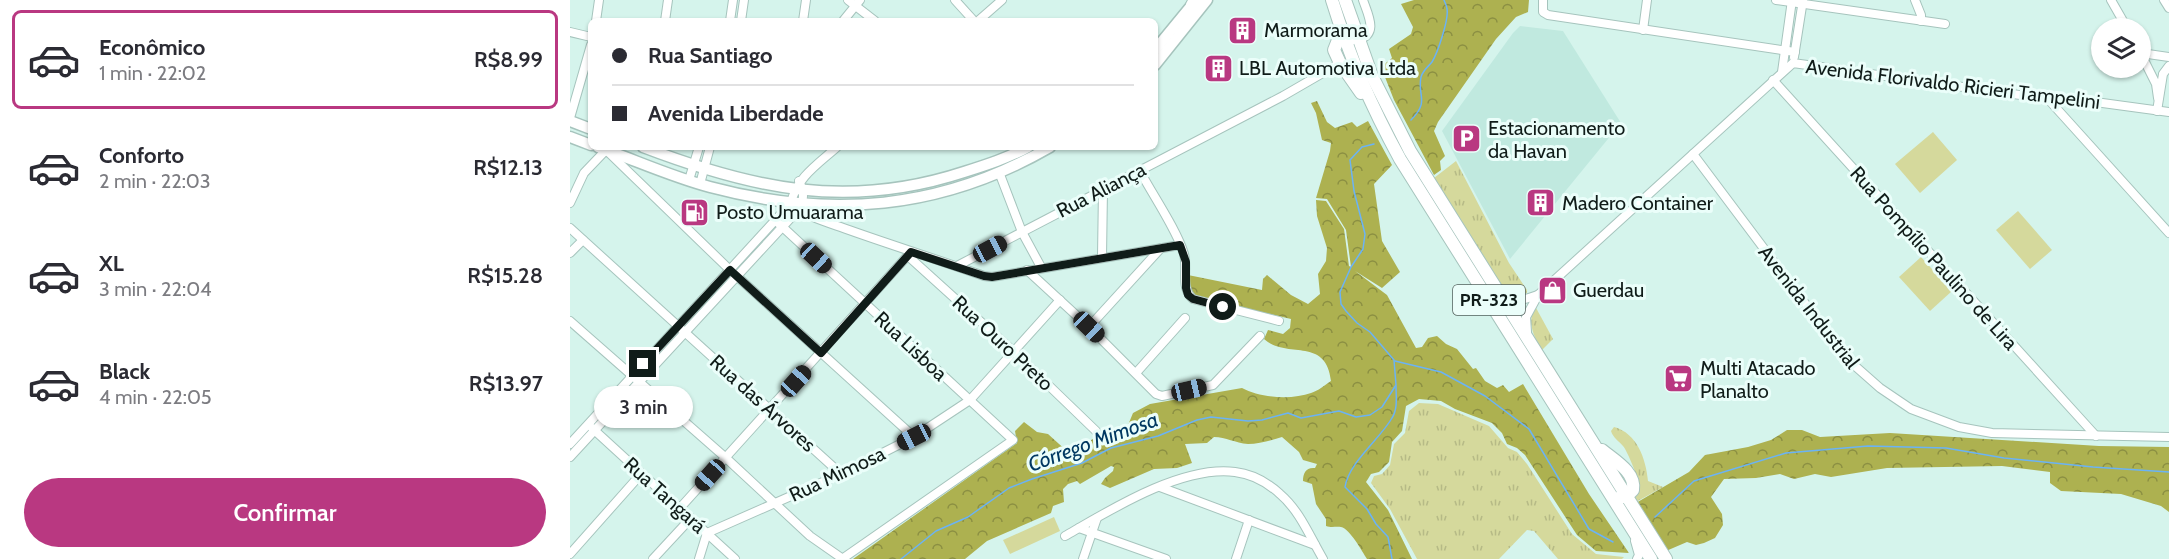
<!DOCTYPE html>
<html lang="pt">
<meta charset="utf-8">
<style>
:root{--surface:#fff;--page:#f7f7f7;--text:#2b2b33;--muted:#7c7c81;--line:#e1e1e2;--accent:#b93881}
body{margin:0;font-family:Cabin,sans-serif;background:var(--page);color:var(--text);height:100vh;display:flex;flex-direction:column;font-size:22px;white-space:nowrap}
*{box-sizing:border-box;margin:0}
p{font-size:20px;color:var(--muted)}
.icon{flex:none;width:33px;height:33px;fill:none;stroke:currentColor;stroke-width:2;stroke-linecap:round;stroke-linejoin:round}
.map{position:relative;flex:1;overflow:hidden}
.details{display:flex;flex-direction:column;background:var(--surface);width:570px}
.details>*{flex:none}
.hud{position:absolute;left:18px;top:18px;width:570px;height:132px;border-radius:9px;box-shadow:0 2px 4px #0004;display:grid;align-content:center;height:132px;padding:0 24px;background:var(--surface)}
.controls{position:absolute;left:1521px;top:18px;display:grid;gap:12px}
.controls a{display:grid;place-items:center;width:60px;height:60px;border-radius:50%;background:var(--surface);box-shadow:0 2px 4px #0004;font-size:30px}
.end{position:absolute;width:27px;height:27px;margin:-14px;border:8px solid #101c19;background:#fff;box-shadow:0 0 0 3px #fff}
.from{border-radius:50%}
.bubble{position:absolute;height:42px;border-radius:21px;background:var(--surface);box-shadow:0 2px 4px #0004;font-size:20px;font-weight:600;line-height:42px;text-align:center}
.car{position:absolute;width:18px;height:36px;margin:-18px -9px;border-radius:8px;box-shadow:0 0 4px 2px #0007;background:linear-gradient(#222 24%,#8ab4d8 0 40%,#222 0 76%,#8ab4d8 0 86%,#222 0)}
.hud b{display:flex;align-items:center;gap:21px;height:57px;font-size:22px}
.hud b+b{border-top:2px solid var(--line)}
.hud i{width:15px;height:15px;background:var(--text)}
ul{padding:10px 0 0;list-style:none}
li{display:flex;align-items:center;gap:18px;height:99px;margin:0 12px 9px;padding:0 12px;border:3px solid transparent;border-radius:9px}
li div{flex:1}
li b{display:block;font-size:22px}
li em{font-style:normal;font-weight:600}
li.selected{border-color:var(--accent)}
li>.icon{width:54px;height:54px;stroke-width:1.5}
.primary-button{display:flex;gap:12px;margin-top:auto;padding:12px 24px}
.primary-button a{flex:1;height:69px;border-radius:36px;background:var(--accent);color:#fff;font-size:24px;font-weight:600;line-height:69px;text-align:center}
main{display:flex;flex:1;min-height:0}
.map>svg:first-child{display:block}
.built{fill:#c0e9df}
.grass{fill:url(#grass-tufts)}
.forest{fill:url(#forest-crowns)}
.pitch{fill:#d5d99c}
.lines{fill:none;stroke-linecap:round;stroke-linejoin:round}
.stream{stroke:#6bb3f5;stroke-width:1.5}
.minor-casing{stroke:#a6c4bd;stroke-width:10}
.major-casing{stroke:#a6c4bd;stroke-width:13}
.highway-casing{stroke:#a6c4bd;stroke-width:14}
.minor{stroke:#fff;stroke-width:8}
.major{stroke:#fff;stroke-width:10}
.highway{stroke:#fff;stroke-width:12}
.route{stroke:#101c19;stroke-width:8}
.labels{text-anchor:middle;stroke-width:6;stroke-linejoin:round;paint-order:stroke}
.shield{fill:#ebfefa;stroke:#52605c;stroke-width:1.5}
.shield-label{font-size:18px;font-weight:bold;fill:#101c19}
.poi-label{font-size:20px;fill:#101c19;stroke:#ebfefa;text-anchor:start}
.street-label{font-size:20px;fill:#101c19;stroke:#ebfefa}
.water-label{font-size:21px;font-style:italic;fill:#003861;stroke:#ebfefa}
</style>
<main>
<section class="details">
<ul>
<li class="selected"><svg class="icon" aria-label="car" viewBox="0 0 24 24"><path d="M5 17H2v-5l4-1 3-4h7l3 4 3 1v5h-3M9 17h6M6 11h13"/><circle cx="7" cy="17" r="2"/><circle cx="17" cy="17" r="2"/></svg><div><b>Econômico</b><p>1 min · 22:02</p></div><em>R$8.99</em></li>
<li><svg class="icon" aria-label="car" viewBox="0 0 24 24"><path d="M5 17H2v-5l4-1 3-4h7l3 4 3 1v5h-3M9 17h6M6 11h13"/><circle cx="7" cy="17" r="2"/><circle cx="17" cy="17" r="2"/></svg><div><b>Conforto</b><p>2 min · 22:03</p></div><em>R$12.13</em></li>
<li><svg class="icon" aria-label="car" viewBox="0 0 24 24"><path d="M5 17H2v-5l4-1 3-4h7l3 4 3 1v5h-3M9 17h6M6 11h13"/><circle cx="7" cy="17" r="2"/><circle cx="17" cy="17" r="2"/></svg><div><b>XL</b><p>3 min · 22:04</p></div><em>R$15.28</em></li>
<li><svg class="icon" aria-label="car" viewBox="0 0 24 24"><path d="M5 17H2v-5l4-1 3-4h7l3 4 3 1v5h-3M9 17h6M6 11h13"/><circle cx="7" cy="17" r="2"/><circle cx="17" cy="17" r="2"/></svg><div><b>Black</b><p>4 min · 22:05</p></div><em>R$13.97</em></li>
</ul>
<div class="primary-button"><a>Confirmar</a></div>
</section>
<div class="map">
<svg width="1599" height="559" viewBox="0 0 1599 559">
<defs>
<pattern id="grass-tufts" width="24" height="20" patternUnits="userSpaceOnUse" patternTransform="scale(1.5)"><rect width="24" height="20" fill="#d5d99c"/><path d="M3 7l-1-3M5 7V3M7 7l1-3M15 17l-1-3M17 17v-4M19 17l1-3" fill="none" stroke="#b6ba86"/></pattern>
<pattern id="forest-crowns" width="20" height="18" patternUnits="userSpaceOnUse" patternTransform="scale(1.5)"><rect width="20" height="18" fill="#adb150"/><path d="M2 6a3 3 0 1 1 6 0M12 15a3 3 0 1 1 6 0" fill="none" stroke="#8b8f42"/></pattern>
</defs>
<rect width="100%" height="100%" fill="#d5f4ec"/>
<polygon class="built" points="950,26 993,31 1051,123 940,259 872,131 943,33"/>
<g class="grass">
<path d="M886 161 939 263 957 290V293C948 298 941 296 934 290L864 178Z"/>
<path d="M965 306 983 339 972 350C963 336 957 322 965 306Z"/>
<polygon points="849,403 868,404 919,426 938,448 947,452 957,464 1002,534 1026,554 1054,557 1052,559 988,559 964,531 957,530 929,559 847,559 820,509 801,483 804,476 812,474 820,465 824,444 835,433 839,411"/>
<path d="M1044 427C1067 433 1076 459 1078 481L1093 487 1066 502 1063 497 1070 486C1068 478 1058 452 1053 446 1049 441 1043 438 1041 431Z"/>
</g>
<g class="forest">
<polygon points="844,0 959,0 958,12 946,17 926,39 868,122 864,131 875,156 870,161 871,170 864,175 824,100 811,67 822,58 819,49 841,34 843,27 831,4"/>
<path d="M747 101 757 122 765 128 782 122 787 127 798 121 822 165 804 184 812 241 830 272 812 288 785 271 817 295 846 348 852 347 858 338 867 336 876 344 887 349 903 369 906 368 915 381 927 388 933 385 939 392 953 384 1019 494 1059 553 1026 551 1007 535 955 455 947 448 937 444 932 433 922 423 885 409 871 401 849 399 836 406 832 431 822 442 819 462 809 472 801 474 796 482 818 510 842 559H797C792 551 780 529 771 527 766 526 762 528 756 526V519L746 504 742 484 733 481C733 473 736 467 745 468L747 464 733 460 729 452 712 437C702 440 689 444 678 444 665 443 656 437 644 437L637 443 615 444 622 463 607 468 584 469 540 488 531 484 535 478 543 471 544 467 541 466 510 484 507 481 498 484 493 489 494 502 483 506 481 513 417 541 395 559H283L447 443 445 431 454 422 467 432 478 434 499 453 540 429 556 430 563 413 580 404 672 388C690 398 722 400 741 393 748 391 755 385 761 381 756 336 717 360 694 339L698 330 713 334 720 328 721 319 624 296 620 291 618 275 692 290 693 279 697 275 721 295 738 304 750 294 748 274 756 261 757 248 747 216 746 200 756 201 774 229 779 266 781 267 776 230 757 199 746 198 760 151 761 143 752 140 746 113 741 103Z"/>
<polygon points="1217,430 1232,430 1250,437 1320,433 1529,446 1599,447 1599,512 1591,506 1551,494 1491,491 1480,483 1480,472 1432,466 1317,468 1261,477 1245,474 1224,479 1210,474 1186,478 1154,479 1141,497 1152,514 1153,525 1145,538 1134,543 1126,545 1117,542 1096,551 1066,503 1119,472 1135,455 1178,447 1201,440"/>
</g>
<g class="pitch">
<polygon points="1363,132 1387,160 1350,193 1325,164"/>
<polygon points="1448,211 1482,250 1460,269 1426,230"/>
<polygon points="1351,257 1382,291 1360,311 1329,277"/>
<polygon points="484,517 490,531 440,554 433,540"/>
</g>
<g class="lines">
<g class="stream">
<path d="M841 120C860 101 847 96 851 77 853 70 858 67 862 62 868 52 879 19 877 9 877 6 875 3 874 0"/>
<polyline points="825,361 871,372 915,396 959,429 1019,529 1043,542"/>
<polyline points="1085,517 1124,481 1216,453 1298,446 1376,448 1434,458 1523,467 1599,472"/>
<polyline points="331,559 366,531 398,517 439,488 462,479 512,463 541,448 588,436 627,420 641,417 678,421 692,420 718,413 731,418 769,411 786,417 800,415 812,407 826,385 824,360 800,332 787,323 776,311 771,304 770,292 781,267 793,249 795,234 784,191 780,160 792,147 804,144"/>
<path d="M822 559 818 537 806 524 797 509 775 487C779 462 810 439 822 418 828 409 826 396 826 386"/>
</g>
<defs>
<g id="minor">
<polyline points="278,0 305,21"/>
<polyline points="385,0 404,21"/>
<polyline points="973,0 973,12 978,15 1225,52"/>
<polyline points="1206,0 1375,24"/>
<polyline points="1345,0 1351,15 1351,21"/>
<polyline points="1541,0 1557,28"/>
<polyline points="1594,0 1599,8"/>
<polyline points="26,21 29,0"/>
<polyline points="95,21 98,0"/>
<polyline points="160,21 163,0"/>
<polyline points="171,21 174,0"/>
<polyline points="233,21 236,0"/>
<polyline points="273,21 290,0"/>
<polyline points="408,21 432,0"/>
<polyline points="1073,30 1077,0"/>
<polyline points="0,32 21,37"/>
<path d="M788 40C809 34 798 15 793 0"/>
<polyline points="1570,52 1586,84 1588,98"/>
<polyline points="1571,53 1599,57"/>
<polyline points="1224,57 1233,0"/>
<polyline points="1212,72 1222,0"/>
<polyline points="1203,80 1526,436"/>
<polyline points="1478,99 1599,233"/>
<polyline points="1587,111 1593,74 1599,66"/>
<polyline points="0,118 21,45"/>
<polyline points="1123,154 1276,358 1310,388 1341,409 1389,427 1422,433 1599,437"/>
<path d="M570 171C582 194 607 230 614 254 618 269 610 288 623 299L709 321"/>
<polyline points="429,172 452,232 471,267"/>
<polyline points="119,180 129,147"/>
<polyline points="130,184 140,147"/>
<polyline points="0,203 14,173 36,150 160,270 344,437"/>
<path d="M221 203C235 217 260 223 279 230 324 246 369 260 414 276L422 277 610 245"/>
<path d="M221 203C227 177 248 164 267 147"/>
<polyline points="205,220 443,440 272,559"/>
<polyline points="0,228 271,474"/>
<polyline points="0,253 13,240"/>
<polyline points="338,256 443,351 526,431"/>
<polyline points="532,257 533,189"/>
<polyline points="387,266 713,96 770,63"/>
<polyline points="457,270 519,327 586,394 592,396 643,385 690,336"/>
<path d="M932 293C943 304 954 300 968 295"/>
<polyline points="0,321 156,458 240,536 273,559"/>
<polyline points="519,327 591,248"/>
<polyline points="957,332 956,317 968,295 1223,63 1478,99 1503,99 1599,112"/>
<polyline points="566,373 615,318"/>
<polyline points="22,428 165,559"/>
<polyline points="0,444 221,203"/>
<path d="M0 457 228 210C235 200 234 192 229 181"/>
<polyline points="590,487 745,545"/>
<polyline points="110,508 341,252"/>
<polyline points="509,528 596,559"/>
<path d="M495 536C540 510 612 465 665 472 682 474 698 483 710 494 730 511 740 537 753 559"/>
<polyline points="1065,541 1069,555 1067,559"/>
<polyline points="0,554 71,474"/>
<polyline points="83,559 121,518"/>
<polyline points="129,559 137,533 271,474 344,437 400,400 490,300"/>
<polyline points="513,559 527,518"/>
<polyline points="666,559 679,520"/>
</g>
<g id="major">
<polyline points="585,50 622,5"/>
<polyline points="585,65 637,0"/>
<polyline points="0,121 21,129"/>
<polyline points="0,137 21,145"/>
<path d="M28 147C65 160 102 177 140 187 260 219 371 210 480 147"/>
<path d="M73 147C183 189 278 210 394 172 416 165 438 158 458 147"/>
</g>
<g id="highway">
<path d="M762 0C779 56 802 108 830 159L1081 559"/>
<polyline points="775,0 802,76 840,151 1096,559"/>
<polyline points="622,5 625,0"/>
<polyline points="781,39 777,37 768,40 764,50 770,63 791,93"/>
<path d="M1032 450C1044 460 1066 472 1063 490L1056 497H1050"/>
</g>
</defs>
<use href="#minor" class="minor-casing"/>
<use href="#major" class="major-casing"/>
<use href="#highway" class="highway-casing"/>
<use href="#minor" class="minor"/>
<use href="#major" class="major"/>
<use href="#highway" class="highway"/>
</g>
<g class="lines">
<polyline class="route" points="73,364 160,270 251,353 341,252 414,276 422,277 610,245 616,262 616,288 618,295 623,299 653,307"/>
</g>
<defs>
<symbol id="building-square" viewBox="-11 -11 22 22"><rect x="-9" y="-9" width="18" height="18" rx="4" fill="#b93881" stroke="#ebfefa"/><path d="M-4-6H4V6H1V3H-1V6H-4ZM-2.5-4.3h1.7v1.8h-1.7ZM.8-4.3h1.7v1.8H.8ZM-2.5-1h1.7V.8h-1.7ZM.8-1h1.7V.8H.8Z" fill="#fff"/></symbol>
<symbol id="parking-square" viewBox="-11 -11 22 22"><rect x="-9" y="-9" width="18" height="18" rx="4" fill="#b93881" stroke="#ebfefa"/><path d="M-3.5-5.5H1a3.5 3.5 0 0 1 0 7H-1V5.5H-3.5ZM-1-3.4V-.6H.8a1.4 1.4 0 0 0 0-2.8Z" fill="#fff"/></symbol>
<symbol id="fuel-square" viewBox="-11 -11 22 22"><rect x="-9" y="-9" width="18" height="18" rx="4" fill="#b93881" stroke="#ebfefa"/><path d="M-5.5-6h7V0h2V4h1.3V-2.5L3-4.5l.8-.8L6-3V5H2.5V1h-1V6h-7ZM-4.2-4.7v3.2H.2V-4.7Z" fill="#fff"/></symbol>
<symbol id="shop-square" viewBox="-11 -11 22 22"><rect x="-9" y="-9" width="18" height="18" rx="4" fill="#b93881" stroke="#ebfefa"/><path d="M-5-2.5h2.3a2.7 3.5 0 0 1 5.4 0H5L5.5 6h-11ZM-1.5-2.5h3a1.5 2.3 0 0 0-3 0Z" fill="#fff"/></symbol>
<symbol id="supermarket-square" viewBox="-11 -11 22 22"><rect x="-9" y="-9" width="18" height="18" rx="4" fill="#b93881" stroke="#ebfefa"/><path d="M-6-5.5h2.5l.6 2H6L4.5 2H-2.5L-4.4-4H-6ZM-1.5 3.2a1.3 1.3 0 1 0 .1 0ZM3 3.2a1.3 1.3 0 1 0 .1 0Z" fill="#fff"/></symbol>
</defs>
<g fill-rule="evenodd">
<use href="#building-square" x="656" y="14" width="33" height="33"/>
<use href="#building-square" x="632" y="52" width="33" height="33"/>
<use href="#parking-square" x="880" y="122" width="33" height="33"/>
<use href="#building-square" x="954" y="186" width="33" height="33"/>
<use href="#fuel-square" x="108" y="196" width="33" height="33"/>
<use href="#shop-square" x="966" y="274" width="33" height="33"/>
<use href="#supermarket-square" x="1092" y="362" width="33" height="33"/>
</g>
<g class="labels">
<rect class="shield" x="883" y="285" width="72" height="30" rx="4.5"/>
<g class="shield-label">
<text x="919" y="306">PR-323</text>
</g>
<g class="poi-label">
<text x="694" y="37">Marmorama</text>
<text x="669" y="75">LBL Automotiva Ltda</text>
<text x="918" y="135">Estacionamento<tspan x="918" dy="23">da Havan</tspan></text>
<text x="992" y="210">Madero Container</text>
<text x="146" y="219">Posto Umuarama</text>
<text x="1003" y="297">Guerdau</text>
<text x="1130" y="375">Multi Atacado<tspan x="1130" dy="23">Planalto</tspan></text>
</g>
<g class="street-label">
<text transform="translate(1383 84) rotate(7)" y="7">Avenida Florivaldo Ricieri Tampelini</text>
<text transform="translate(531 190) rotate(-27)" y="7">Rua Aliança</text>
<text transform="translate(1364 258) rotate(48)" y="7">Rua Pompílio Paulino de Lira</text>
<text transform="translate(1239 307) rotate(52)" y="7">Avenida Industrial</text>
<text transform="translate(433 343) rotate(43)" y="7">Rua Ouro Preto</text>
<text transform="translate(341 346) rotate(43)" y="7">Rua Lisboa</text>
<text transform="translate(193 403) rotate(42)" y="7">Rua das Árvores</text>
<text transform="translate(267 474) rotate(-25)" y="7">Rua Mimosa</text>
<text transform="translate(95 495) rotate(42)" y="7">Rua Tangará</text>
</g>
<g class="water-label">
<text transform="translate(523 442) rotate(-20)" y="7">Córrego Mimosa</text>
</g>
</g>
</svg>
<div class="controls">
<a><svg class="icon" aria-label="layers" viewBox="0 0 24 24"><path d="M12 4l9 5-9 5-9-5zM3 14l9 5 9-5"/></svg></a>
</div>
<i class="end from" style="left:653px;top:307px"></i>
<i class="end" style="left:73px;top:364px"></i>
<div class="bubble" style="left:24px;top:386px;width:99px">3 min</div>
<i class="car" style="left:420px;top:249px;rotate:62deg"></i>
<i class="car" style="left:246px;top:258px;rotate:133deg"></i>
<i class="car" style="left:519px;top:327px;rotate:134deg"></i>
<i class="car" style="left:226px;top:381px;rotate:42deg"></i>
<i class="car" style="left:619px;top:390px;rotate:77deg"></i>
<i class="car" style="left:344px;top:437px;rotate:243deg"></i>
<i class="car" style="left:140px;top:475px;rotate:222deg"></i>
<div class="hud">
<b><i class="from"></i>Rua Santiago</b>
<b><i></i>Avenida Liberdade</b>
</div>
</div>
</main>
